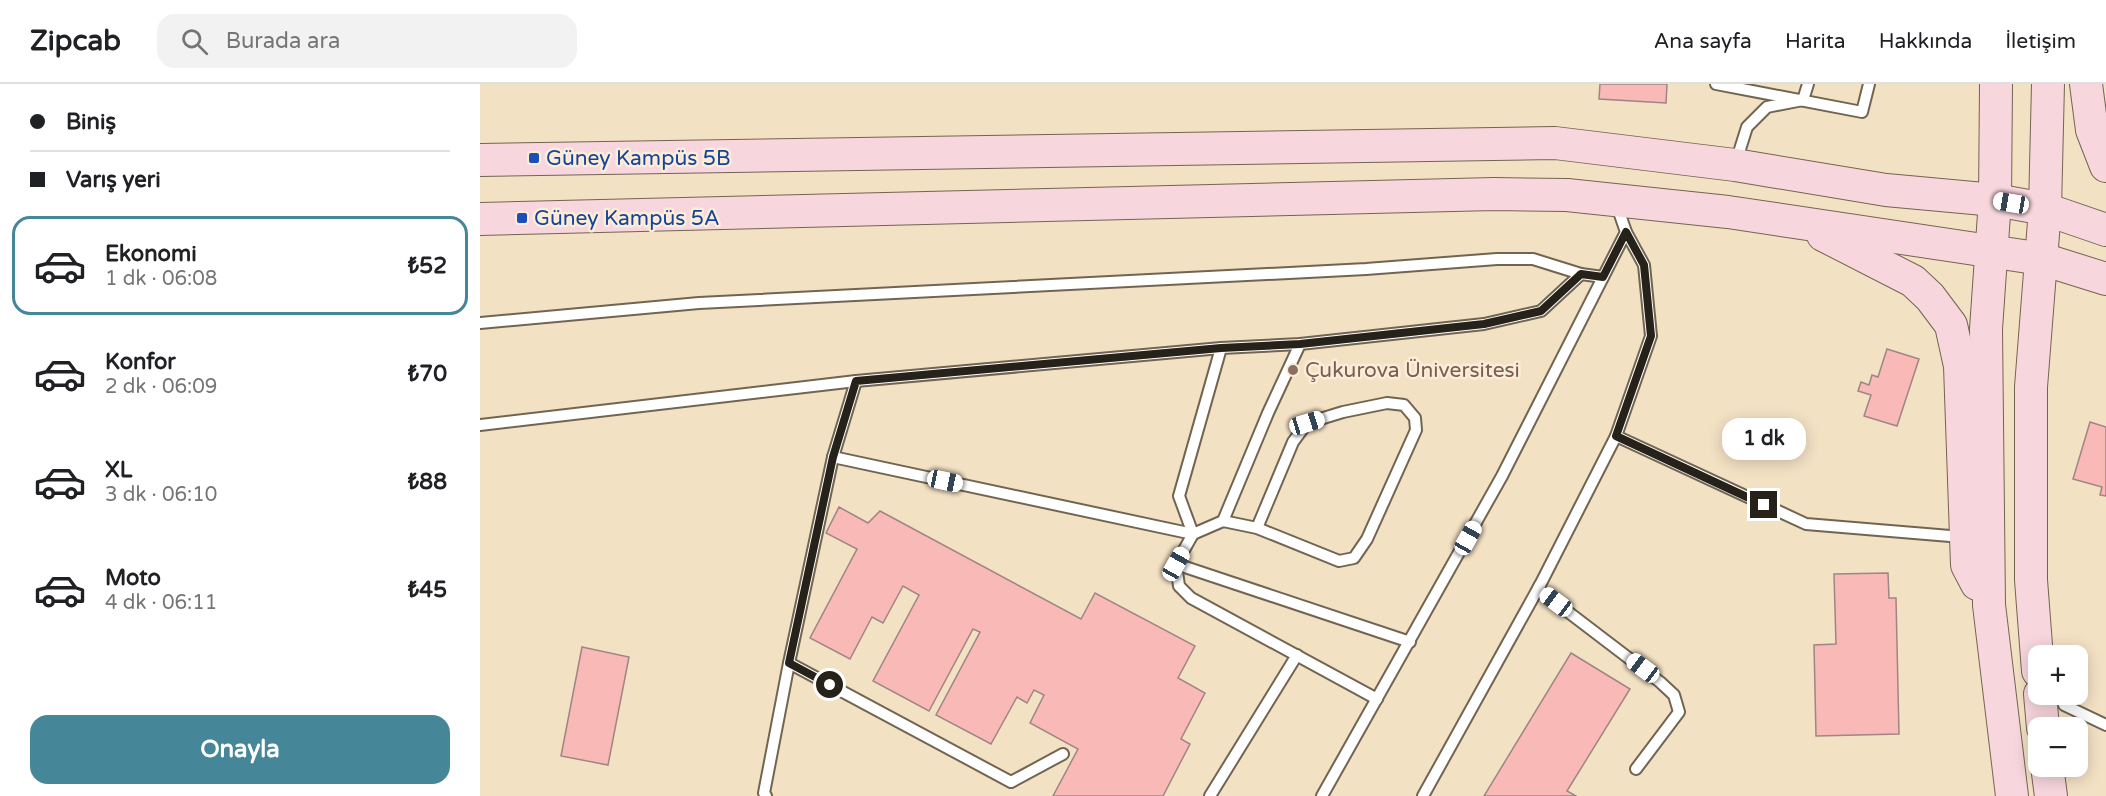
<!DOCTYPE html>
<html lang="tr">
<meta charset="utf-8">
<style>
:root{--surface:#fff;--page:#f2f2f2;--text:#202124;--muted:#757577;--line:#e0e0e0;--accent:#458698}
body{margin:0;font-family:"Varela Round",sans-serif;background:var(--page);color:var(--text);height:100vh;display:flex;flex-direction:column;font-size:22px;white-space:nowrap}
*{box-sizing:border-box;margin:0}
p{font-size:20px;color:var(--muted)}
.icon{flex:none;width:33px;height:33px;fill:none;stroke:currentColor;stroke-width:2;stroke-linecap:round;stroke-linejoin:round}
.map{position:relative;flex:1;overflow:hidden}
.side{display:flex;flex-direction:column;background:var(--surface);width:480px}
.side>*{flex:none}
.guide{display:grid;align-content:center;height:132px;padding:0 30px;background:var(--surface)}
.tools{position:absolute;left:1548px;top:561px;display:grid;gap:12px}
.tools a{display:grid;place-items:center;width:60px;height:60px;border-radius:12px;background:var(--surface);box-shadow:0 3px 15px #0003;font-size:30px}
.end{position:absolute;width:27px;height:27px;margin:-14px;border:8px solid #262119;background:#fff;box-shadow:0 0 0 3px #fff}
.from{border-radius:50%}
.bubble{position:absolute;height:42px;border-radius:18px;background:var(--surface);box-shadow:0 3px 15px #0003;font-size:20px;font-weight:700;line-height:42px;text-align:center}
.car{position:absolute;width:18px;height:36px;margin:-18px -9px;border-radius:8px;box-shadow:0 0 4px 2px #0007;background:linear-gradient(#fff 24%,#345 0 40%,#fff 0 76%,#345 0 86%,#fff 0)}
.guide b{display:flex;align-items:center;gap:21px;height:57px;font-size:22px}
.guide b+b{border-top:2px solid var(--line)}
.guide i{width:15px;height:15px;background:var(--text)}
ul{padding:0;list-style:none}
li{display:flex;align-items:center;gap:18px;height:99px;margin:0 12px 9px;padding:0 18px;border:3px solid transparent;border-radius:18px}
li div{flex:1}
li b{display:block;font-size:22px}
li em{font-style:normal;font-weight:700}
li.selected{border-color:var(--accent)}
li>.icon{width:54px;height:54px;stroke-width:1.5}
.cta{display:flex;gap:12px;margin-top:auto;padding:12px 30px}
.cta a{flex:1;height:69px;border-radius:18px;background:var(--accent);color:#fff;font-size:24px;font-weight:700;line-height:69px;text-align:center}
header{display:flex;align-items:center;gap:36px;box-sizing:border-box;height:84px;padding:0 30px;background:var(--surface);border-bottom:2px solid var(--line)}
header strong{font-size:28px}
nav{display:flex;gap:33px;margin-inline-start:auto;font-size:21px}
.search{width:420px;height:54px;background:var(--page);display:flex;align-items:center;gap:15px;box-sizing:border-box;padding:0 21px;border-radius:18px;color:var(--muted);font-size:22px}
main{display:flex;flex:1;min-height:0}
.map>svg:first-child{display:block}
.built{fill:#f3e1c4;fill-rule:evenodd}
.building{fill:#f9b9b7;stroke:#9f8583;stroke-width:1.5}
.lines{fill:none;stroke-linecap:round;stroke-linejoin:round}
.lane-casing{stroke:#716552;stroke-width:14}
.secondary-casing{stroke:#716552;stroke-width:34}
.lane{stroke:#fff;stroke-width:10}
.secondary{stroke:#f7d6dd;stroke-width:32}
.route{stroke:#262119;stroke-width:8}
.transit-dot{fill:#1a4fb4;stroke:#fbedd7;stroke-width:2}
.education-dot{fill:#8d6e63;stroke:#fbedd7;stroke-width:2}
.labels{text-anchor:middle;stroke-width:5;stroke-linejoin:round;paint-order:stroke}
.transit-label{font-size:21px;fill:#164399;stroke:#fbedd7;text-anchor:start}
.education-label{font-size:21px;fill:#785e54;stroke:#fbedd7;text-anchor:start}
</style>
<header>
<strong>Zipcab</strong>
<div class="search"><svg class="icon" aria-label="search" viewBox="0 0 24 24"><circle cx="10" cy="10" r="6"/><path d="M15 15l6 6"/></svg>Burada ara</div>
<nav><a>Ana sayfa</a><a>Harita</a><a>Hakkında</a><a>İletişim</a></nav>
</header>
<main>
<section class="side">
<div class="guide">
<b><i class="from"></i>Biniş</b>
<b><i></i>Varış yeri</b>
</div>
<ul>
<li class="selected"><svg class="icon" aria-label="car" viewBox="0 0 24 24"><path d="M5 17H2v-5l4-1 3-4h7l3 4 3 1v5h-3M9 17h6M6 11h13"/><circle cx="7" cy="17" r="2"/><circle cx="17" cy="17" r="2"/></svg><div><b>Ekonomi</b><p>1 dk · 06:08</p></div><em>₺52</em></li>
<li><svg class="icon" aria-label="car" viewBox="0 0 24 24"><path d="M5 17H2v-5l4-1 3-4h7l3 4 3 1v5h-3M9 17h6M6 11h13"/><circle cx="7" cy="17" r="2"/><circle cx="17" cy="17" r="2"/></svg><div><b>Konfor</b><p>2 dk · 06:09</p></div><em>₺70</em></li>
<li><svg class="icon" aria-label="car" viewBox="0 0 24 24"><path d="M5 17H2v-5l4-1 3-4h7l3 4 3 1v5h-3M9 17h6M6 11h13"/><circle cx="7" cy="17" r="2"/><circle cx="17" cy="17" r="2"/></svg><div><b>XL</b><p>3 dk · 06:10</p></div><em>₺88</em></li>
<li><svg class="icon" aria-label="car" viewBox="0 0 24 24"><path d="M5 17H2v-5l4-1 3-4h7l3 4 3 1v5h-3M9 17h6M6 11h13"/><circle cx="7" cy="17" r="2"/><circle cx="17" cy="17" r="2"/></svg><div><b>Moto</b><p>4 dk · 06:11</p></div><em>₺45</em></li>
</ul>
<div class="cta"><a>Onayla</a></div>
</section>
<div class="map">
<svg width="1626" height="712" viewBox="0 0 1626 712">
<rect width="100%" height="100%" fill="#fbedd7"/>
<path class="built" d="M0 0H1626V712H0ZM1558 572H1598V610H1558ZM1558 644H1598V682H1558Z"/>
<g class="building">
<polygon points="1120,0 1187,0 1186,19 1119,15"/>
<polygon points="1407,265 1439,275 1417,342 1384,332 1391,311 1378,307 1381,298 1389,301 1392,291 1398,293"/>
<polygon points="1610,338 1626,343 1626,412 1620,411 1622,403 1593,395"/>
<polygon points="359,423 388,439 400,427 601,535 615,509 715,562 698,594 725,609 701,655 710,660 683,712 573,712 598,665 550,639 564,611 554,606 547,619 537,613 511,660 456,631 500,548 493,545 449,627 393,597 439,511 423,502 403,539 392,533 370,575 330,554 377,465 346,449"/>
<polygon points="1408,489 1409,514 1416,514 1419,650 1336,652 1334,561 1356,560 1354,490"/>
<polygon points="102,563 149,573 128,681 81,672"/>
<polygon points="1091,569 1150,605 1087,707 1096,712 1004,712"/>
</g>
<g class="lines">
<defs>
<g id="lane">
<polyline points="1236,0 1382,28 1389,0"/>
<polyline points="1256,78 1267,43 1287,23 1323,16 1328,0"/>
<polyline points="1146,148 1164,181 1171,252 1136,352 1326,440 1482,453"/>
<polyline points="0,239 219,219 886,185 1017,175 1053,175 1101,190 1123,193"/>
<polyline points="741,264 699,412 713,450 696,480 930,558"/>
<polyline points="376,297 353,373 309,579 531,698 583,670"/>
<polyline points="0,341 376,297 741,264 820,260 1004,240 1061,227 1101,190"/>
<polyline points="1136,352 1058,505 1180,598 1194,611 1199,628 1156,685"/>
<polyline points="353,373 713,450 743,437 777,444 859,477 874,474 887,455 936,346 935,334 924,321 907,319 863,328 827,339 813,358 777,444"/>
<polyline points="743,437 788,329 820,260"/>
<polyline points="696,480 699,502 711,514 897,615"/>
<polyline points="1581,610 1584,621 1626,641"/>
<polyline points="286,712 284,709 309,579"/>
<polyline points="730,712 817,571"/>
<polyline points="842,712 1022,392 1146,148 1136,119"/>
<polyline points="943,712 1060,501"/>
</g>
<g id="secondary">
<polyline points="1516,0 1515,116 1506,245 1509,521 1532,712"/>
<polyline points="1606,0 1612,46 1626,82"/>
<polyline points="0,76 1075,59 1255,81 1406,106 1515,116 1565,125 1626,146"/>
<polyline points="0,135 1014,110 1087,111 1248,128 1562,175 1626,195"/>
<polyline points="1343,151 1433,197 1450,213 1471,241 1480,282 1487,481 1497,500"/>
<polyline points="1558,587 1551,496 1551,303 1565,125 1568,0"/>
<polyline points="1560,610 1563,644"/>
<polyline points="1567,682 1571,712"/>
</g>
</defs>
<use href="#lane" class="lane-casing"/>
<use href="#secondary" class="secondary-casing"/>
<use href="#lane" class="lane"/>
<use href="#secondary" class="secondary"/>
</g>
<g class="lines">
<polyline class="route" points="350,601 309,579 353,373 376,297 741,264 820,260 1004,240 1061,227 1101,190 1123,193 1146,148 1164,181 1171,252 1136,352 1284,421"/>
</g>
<g class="transit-dot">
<rect x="48" y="68" width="12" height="12" rx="3"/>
<rect x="36" y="128" width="12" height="12" rx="3"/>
</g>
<circle class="education-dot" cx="813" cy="286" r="6"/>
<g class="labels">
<g class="transit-label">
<text x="66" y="81">Güney Kampüs 5B</text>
<text x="54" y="141">Güney Kampüs 5A</text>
</g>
<g class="education-label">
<text x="825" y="293">Çukurova Üniversitesi</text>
</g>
</g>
</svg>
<div class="tools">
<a>+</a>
<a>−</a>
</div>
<i class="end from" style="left:350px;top:601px"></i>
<i class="end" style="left:1284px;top:421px"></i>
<div class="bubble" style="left:1242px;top:334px;width:84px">1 dk</div>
<i class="car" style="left:1531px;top:119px;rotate:280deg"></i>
<i class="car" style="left:827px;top:339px;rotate:73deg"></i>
<i class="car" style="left:465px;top:397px;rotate:102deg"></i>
<i class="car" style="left:988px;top:454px;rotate:29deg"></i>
<i class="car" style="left:696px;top:480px;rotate:29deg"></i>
<i class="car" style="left:1076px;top:518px;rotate:307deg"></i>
<i class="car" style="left:1163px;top:584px;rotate:307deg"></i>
</div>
</main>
